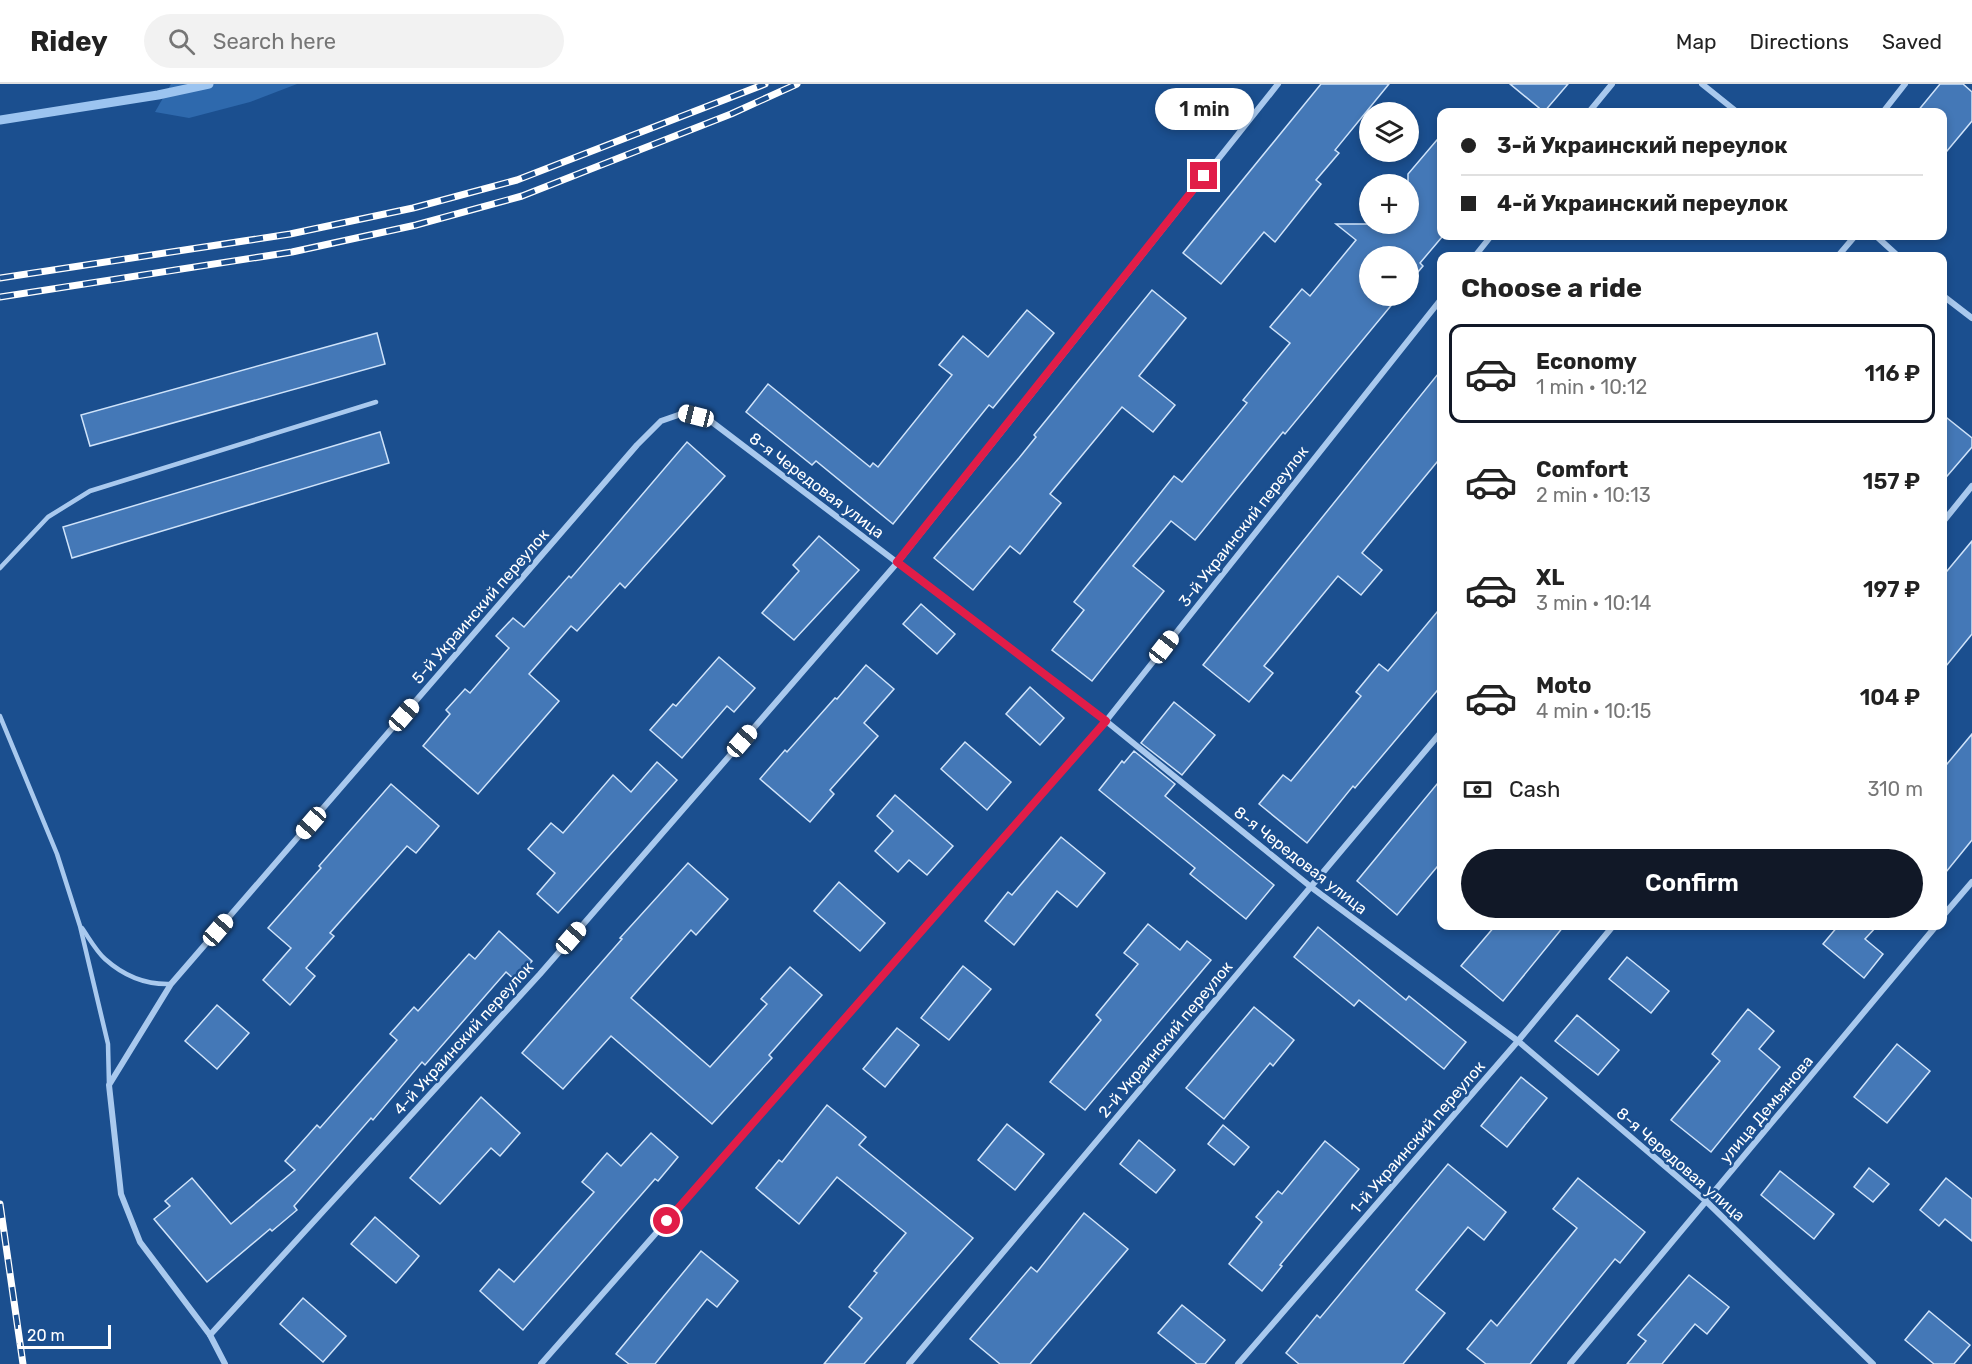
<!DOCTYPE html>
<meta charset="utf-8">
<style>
:root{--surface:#fff;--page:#f2f2f2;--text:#222;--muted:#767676;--line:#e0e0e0;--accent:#111827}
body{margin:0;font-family:Rubik,sans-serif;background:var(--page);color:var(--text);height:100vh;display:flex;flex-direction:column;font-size:22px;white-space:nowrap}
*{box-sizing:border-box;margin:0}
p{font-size:20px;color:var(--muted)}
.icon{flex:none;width:33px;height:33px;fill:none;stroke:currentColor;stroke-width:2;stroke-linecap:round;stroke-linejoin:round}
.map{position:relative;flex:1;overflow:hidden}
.drawer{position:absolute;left:1437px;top:168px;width:510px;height:678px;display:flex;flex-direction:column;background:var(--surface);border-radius:12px;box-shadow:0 3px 9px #0003}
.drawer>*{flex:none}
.top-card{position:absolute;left:1437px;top:24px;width:510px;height:132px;border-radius:12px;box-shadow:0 3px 9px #0003;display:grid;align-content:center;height:132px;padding:0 24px;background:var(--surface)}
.tools{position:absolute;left:1359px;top:18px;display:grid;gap:12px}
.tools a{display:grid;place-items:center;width:60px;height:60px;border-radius:50%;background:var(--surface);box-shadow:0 3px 9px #0003;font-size:30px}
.scale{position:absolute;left:18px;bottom:15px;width:93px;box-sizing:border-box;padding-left:6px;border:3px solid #fff;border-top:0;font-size:16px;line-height:21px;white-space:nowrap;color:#fff;-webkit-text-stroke:4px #1b4f8f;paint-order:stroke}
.end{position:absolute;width:27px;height:27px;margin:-14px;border:8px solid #e11d48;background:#fff;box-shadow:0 0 0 3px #fff}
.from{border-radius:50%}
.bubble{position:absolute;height:42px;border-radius:21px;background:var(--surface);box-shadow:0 3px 9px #0003;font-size:20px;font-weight:600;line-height:42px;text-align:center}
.car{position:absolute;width:18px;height:36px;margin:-18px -9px;border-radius:8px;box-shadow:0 0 4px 2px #0007;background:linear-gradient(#fff 24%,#345 0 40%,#fff 0 76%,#345 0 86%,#fff 0)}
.top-card b{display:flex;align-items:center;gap:21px;height:57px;font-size:22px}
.top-card b+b{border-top:2px solid var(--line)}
.top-card i{width:15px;height:15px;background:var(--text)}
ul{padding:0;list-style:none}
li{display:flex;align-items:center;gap:18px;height:99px;margin:0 12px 9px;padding:0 12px;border:3px solid transparent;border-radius:12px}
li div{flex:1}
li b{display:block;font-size:22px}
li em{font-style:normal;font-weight:600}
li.current{border-color:var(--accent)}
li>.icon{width:54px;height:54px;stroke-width:1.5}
h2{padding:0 24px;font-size:27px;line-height:72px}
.pay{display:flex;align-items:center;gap:15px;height:66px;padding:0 24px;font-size:22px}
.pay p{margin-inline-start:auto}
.button{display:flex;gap:12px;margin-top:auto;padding:12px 24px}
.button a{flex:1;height:69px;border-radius:36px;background:var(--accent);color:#fff;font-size:24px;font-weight:600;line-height:69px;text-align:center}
header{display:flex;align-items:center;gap:36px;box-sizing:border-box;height:84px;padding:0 30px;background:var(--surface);border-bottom:2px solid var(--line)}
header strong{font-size:28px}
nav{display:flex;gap:33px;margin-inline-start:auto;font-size:21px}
.search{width:420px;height:54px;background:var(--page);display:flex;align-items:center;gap:15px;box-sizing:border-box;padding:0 21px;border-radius:33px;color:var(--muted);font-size:22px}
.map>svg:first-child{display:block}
.green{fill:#2e69ad}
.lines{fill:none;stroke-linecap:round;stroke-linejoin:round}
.stream{stroke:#9cc4f0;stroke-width:9}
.building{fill:#4478b7;stroke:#cfe3fa;stroke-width:1.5}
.service{stroke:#a9c9ee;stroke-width:4.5}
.minor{stroke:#a9c9ee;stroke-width:6}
.rail-casing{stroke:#fff;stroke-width:7}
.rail{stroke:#1b4f8f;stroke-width:4.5;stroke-dasharray:14;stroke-linecap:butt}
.route{stroke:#e11d48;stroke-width:8}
.labels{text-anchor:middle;stroke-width:5;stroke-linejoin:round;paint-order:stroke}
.street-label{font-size:16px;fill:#fff;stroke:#1b4f8f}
</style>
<header>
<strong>Ridey</strong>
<div class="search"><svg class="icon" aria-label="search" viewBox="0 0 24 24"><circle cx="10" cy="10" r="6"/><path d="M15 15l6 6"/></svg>Search here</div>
<nav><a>Map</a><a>Directions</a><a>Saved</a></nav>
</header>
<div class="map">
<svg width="1972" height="1280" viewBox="0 0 1972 1280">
<rect width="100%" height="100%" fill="#1b4f8f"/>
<polygon class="green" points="171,0 297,0 250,18 189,34 155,28"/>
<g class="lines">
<polyline class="stream" points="0,36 158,11 209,0"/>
</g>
<g class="building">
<polygon points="1321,0 1389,0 1335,66 1339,69 1316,96 1321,100 1275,158 1264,148 1221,200 1183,169"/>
<polygon points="1510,0 1568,0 1544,28"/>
<polygon points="1940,0 1963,0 1972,8 1972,37 1942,73 1942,28 1917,28"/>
<polygon points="1442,50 1442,153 1420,179 1423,182 1408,200 1408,172 1370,172 1370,212 1399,212 1285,350 1283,348 1195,456 1171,437 1133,482 1164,507 1092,597 1052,566 1084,526 1074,518 1174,392 1182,398 1247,319 1243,316 1290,259 1270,243 1302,205 1310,212 1356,156 1336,140 1408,140 1408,90"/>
<polygon points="1152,206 1186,234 1139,292 1175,321 1153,348 1122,323 1050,410 1061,419 1020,470 1010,462 973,506 934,474 1019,374 1036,353 1034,351"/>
<polygon points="1027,226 1054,249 993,324 989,321 893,440 816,377 812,381 746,328 768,300 870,383 873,379 878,383 952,291 939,281 963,252 988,273"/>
<polygon points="377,249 385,280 90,362 81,331"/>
<polygon points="1442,285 1442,372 1362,469 1382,486 1361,511 1338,492 1264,582 1273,589 1249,618 1203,581"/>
<polygon points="1942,330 1972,354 1972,363 1942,398"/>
<polygon points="380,348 389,379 72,474 63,443"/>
<polygon points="687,358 725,392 625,504 620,499 577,547 571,542 529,590 559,617 478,710 423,662 450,630 446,626 465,605 470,609 509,564 496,552 513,534 524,543 569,492 571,494"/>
<polygon points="819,452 859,486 794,556 762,529 799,487 793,481"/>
<polygon points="1972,457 1972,550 1942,587 1942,493"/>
<polygon points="921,520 955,550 937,570 903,540"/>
<polygon points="1442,522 1442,601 1355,704 1353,702 1307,759 1259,720 1283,691 1291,697 1361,612 1356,608 1379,580 1388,587"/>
<polygon points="719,573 755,604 734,628 727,622 682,674 650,646 673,620 676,622"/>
<polygon points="866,581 894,605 864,639 878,652 830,706 834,710 810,738 760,695 785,666 787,668 835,614 837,615"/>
<polygon points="1030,603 1064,634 1040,661 1006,630"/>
<polygon points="1174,618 1215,651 1182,691 1141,659"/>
<polygon points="1972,650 1972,756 1942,793 1942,686"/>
<polygon points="965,658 1011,698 987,726 941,685"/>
<polygon points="1134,667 1175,700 1165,712 1274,801 1246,835 1190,790 1195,784 1099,706 1122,677 1124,679"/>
<polygon points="657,678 677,696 558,829 537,810 555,789 528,765 551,739 563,749 613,691 631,708"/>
<polygon points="1442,694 1442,777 1397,831 1357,797"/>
<polygon points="391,700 439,742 416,769 407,762 330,849 334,852 306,884 315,892 290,921 263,896 291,864 268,844 321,784 319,782"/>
<polygon points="895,711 953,762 927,791 909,776 898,788 875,767 893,747 877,732"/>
<polygon points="1061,753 1105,789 1077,823 1057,807 1014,861 985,837 1008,808 1012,811"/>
<polygon points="688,779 728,815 696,851 691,846 631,914 710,983 767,920 761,915 790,883 822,911 769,971 772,974 712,1040 611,952 563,1005 522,969 622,855 620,854"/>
<polygon points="839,798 885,839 860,867 814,827"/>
<polygon points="1148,840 1180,866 1187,857 1211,876 1085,1026 1050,998 1101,936 1096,931 1138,880 1124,869"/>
<polygon points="1495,842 1564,842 1503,917 1461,882"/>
<polygon points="1838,842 1877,842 1865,855 1883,870 1864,894 1823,860"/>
<polygon points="1318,843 1406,916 1409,912 1466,958 1444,985 1359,916 1354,922 1294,873"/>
<polygon points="499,847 532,877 515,896 506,888 425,981 422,978 373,1036 371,1034 294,1122 297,1126 272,1147 270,1145 207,1198 154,1135 170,1122 165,1117 192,1094 231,1140 295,1086 285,1077 317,1041 320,1044 397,956 390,950 414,923 418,927 469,870 475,875"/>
<polygon points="1627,873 1669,907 1651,929 1609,895"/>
<polygon points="963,882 991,905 949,956 921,934"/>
<polygon points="217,921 249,949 217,985 185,957"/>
<polygon points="1254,923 1294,956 1273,982 1270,979 1224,1035 1186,1004"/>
<polygon points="1748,925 1774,947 1759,965 1780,983 1711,1068 1671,1036 1720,977 1712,970"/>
<polygon points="1577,931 1619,966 1598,991 1555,957"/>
<polygon points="897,944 919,961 885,1003 863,985"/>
<polygon points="1897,960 1930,987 1887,1039 1854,1013"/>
<polygon points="1521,993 1547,1014 1507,1063 1481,1042"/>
<polygon points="481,1013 520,1049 500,1072 491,1064 440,1120 410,1094"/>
<polygon points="827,1021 866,1053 859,1061 973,1154 864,1280 824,1280 862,1234 849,1223 877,1189 874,1187 906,1149 837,1093 799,1140 756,1104 779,1076 782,1078"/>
<polygon points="1007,1040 1044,1070 1015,1106 978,1076"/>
<polygon points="1223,1041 1249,1063 1234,1081 1208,1060"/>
<polygon points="651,1049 678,1073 658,1097 655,1095 523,1246 480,1207 499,1185 514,1198 594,1108 582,1098 607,1069 621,1082"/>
<polygon points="1139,1056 1175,1086 1156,1109 1120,1080"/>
<polygon points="1325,1057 1359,1085 1280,1181 1282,1182 1262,1207 1229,1180 1262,1138 1256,1133 1278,1107 1282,1110"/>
<polygon points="1448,1080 1506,1128 1484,1156 1468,1143 1416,1206 1445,1229 1403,1280 1299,1280 1286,1269 1317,1231 1320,1234"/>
<polygon points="1869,1084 1889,1100 1873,1118 1854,1103"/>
<polygon points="1780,1087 1834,1130 1814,1155 1761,1111"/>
<polygon points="1578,1094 1645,1148 1620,1179 1615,1175 1530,1280 1486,1280 1467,1265 1491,1236 1497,1242 1577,1144 1553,1125"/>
<polygon points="1946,1094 1972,1115 1972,1157 1945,1135 1939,1142 1920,1126"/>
<polygon points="1084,1129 1128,1165 1030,1280 1000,1280 970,1255 1031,1183 1037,1188"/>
<polygon points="375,1133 419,1172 396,1199 351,1160"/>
<polygon points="701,1167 738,1197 717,1223 707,1215 655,1280 629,1280 616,1270"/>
<polygon points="1689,1191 1729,1223 1707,1250 1695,1240 1662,1280 1627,1280 1646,1257 1638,1251"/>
<polygon points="303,1214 346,1252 323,1278 280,1240"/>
<polygon points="1182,1221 1225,1256 1205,1280 1197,1280 1158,1249"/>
<polygon points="1929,1227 1970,1261 1954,1280 1934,1280 1905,1256"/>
</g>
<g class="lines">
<g class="service">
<polyline points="0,484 48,433 90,407 376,318"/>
<polyline points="0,632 57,770 80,842 108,960 109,1001"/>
<path d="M82 844C89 854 96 867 105 875 124 892 146 901 171 900"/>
</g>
<g class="minor">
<polyline points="1702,0 1737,28"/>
<polyline points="1589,28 1612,0"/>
<polyline points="1883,28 1905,0"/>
<polyline points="1876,152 1898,172"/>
<polyline points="1475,172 1491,152"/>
<polyline points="1838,172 1855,152"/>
<polyline points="1942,211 1972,234"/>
<polyline points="1942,439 1972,402"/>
<polyline points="1942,833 1972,798"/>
<polyline points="210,1251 540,890 897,479 1278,0"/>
<polyline points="225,1280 210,1251 140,1158 121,1110 109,1001 171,900 637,361 661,337 684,329 708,335 1106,637 1311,803 1518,957 1707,1118 1873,1280"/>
<polyline points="541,1280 1106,637 1442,214"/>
<polyline points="909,1280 1442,647"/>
<polyline points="1238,1280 1518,957 1613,842"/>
<polyline points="1570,1280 1936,842"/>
</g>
<defs>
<g id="rail">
<polyline points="0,194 290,150 413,124 517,96 765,0"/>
<polyline points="0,213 292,168 416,141 522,112 731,30 797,0"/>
<polyline points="0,1120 23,1280"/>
</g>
</defs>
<use href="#rail" class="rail-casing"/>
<use href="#rail" class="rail"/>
</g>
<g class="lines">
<polyline class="route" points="667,1137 1106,637 897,478 1204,92"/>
</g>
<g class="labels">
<g class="street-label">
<text transform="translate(817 401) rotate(37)" y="6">8-я Чередовая улица</text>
<text transform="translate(1243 442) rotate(-52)" y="6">3-й Украинский переулок</text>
<text transform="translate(480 522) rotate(-49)" y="6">5-й Украинский переулок</text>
<text transform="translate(1301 776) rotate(38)" y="6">8-я Чередовая улица</text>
<text transform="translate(463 954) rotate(-48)" y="6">4-й Украинский переулок</text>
<text transform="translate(1165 955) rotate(-50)" y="6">2-й Украинский переулок</text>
<text transform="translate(1766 1025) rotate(-50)" y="6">улица Демьянова</text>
<text transform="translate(1417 1053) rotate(-49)" y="6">1-й Украинский переулок</text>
<text transform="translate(1681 1080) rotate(41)" y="6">8-я Чередовая улица</text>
</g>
</g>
</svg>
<div class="tools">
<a><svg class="icon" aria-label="layers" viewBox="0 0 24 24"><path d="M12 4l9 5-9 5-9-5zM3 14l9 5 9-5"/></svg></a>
<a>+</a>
<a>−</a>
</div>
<div class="scale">20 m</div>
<i class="end from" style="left:667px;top:1137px"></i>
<i class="end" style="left:1204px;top:92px"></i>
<div class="bubble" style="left:1155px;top:4px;width:99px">1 min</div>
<i class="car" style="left:696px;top:332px;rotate:284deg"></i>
<i class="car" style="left:1164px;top:563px;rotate:38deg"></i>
<i class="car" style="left:404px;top:631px;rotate:41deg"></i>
<i class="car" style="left:742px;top:657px;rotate:41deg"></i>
<i class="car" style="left:311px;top:739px;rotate:221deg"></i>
<i class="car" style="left:218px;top:846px;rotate:41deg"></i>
<i class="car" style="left:571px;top:854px;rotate:41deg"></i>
<div class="top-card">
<b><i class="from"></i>3-й Украинский переулок</b>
<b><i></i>4-й Украинский переулок</b>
</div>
<section class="drawer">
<h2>Choose a ride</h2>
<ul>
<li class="current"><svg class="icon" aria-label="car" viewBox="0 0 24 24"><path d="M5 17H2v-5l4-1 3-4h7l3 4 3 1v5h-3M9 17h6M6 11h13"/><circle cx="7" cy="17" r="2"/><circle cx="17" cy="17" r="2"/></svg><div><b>Economy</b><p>1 min · 10:12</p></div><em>116 ₽</em></li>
<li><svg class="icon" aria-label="car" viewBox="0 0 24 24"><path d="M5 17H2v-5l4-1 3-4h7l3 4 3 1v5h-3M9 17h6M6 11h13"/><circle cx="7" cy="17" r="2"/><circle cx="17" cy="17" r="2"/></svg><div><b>Comfort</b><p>2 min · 10:13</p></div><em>157 ₽</em></li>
<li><svg class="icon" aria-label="car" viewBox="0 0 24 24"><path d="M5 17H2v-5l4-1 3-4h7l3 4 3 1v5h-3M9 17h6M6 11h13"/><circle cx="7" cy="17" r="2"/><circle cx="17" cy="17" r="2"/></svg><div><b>XL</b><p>3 min · 10:14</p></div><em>197 ₽</em></li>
<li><svg class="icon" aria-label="car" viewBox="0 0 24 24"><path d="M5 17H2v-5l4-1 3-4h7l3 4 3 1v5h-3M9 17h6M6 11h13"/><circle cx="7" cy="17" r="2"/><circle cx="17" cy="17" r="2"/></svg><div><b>Moto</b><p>4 min · 10:15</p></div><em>104 ₽</em></li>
</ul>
<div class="pay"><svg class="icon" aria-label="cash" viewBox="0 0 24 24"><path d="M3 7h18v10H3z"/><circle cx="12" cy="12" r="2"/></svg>Cash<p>310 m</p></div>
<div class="button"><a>Confirm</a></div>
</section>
</div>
